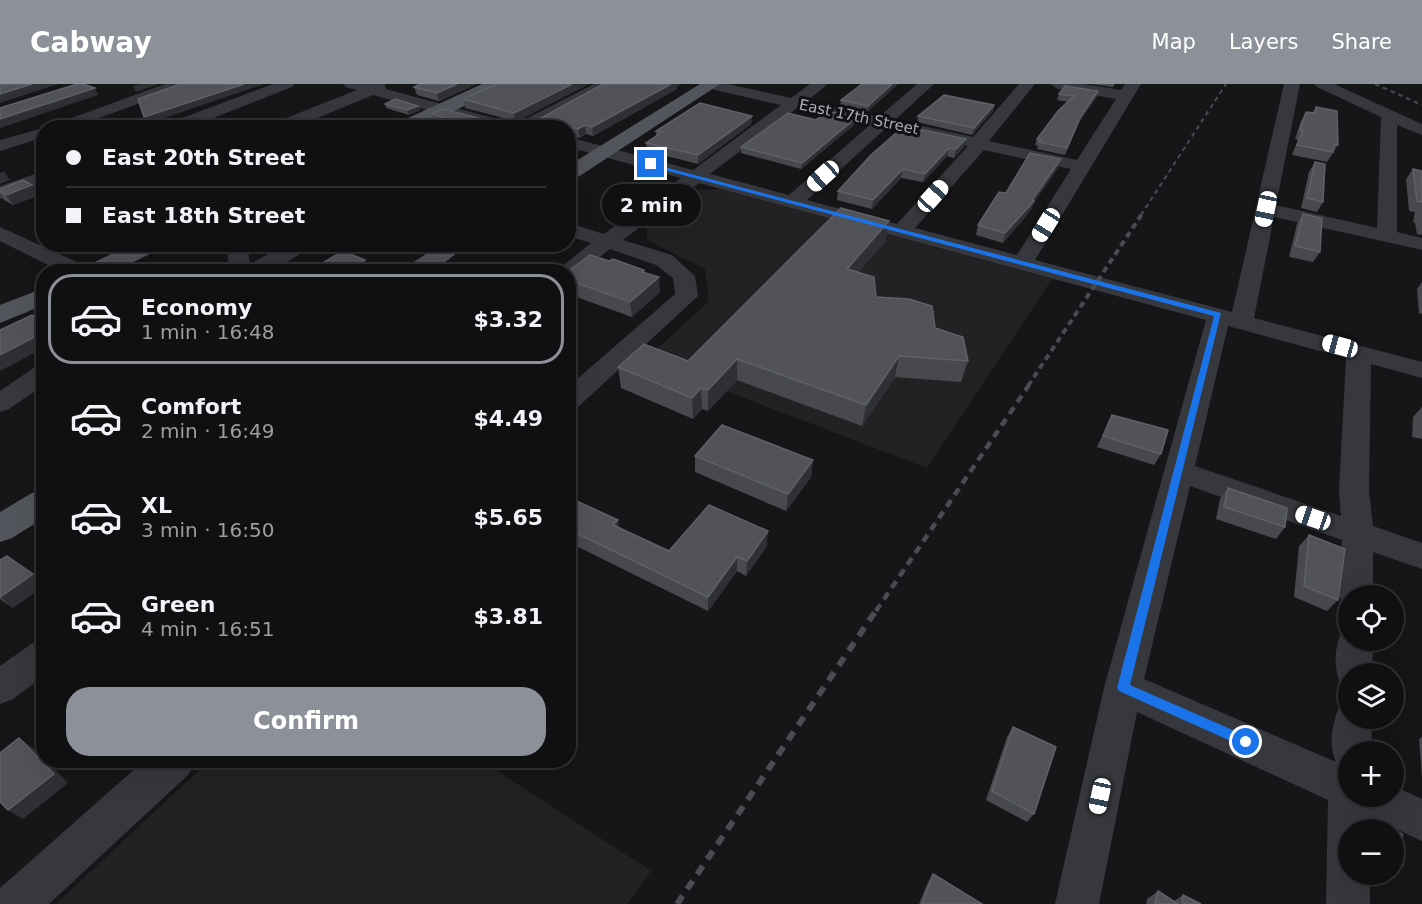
<!DOCTYPE html>
<meta charset="utf-8">
<style>
:root{--surface:#101012;--page:#19191b;--text:#f1f3f6;--muted:#9c9d9f;--line:#303032;--accent:#8c9099}
body{margin:0;font-family:"DejaVu Sans",sans-serif;background:var(--page);color:var(--text);height:100vh;display:flex;flex-direction:column;font-size:22px;white-space:nowrap}
*{box-sizing:border-box;margin:0}
p{font-size:20px;color:var(--muted)}
.icon{flex:none;width:33px;height:33px;fill:none;stroke:currentColor;stroke-width:2;stroke-linecap:round;stroke-linejoin:round}
.map{position:relative;flex:1;overflow:hidden}
.side{position:absolute;left:36px;top:180px;width:540px;height:504px;display:flex;flex-direction:column;background:var(--surface);border-radius:24px;box-shadow:0 6px 24px #0002,0 0 0 2px var(--line)}
.side>*{flex:none}
.guide{position:absolute;left:36px;top:36px;width:540px;height:132px;border-radius:24px;box-shadow:0 6px 24px #0002,0 0 0 2px var(--line);display:grid;align-content:center;height:132px;padding:0 30px;background:var(--surface)}
.controls{position:absolute;left:1338px;top:501px;display:grid;gap:12px}
.controls a{display:grid;place-items:center;width:66px;height:66px;border-radius:50%;background:var(--surface);box-shadow:0 6px 24px #0002,0 0 0 2px var(--line);font-size:30px}
.end{position:absolute;width:27px;height:27px;margin:-14px;border:8px solid #1a73e8;background:#fff;box-shadow:0 0 0 3px #fff}
.from{border-radius:50%}
.bubble{position:absolute;height:42px;border-radius:21px;background:var(--surface);box-shadow:0 6px 24px #0002,0 0 0 2px var(--line);font-size:20px;font-weight:600;line-height:42px;text-align:center}
.car{position:absolute;width:18px;height:36px;margin:-18px -9px;border-radius:8px;box-shadow:0 0 4px 2px #0007;background:linear-gradient(#fff 24%,#345 0 40%,#fff 0 76%,#345 0 86%,#fff 0)}
.guide b{display:flex;align-items:center;gap:21px;height:57px;font-size:22px}
.guide b+b{border-top:2px solid var(--line)}
.guide i{width:15px;height:15px;background:var(--text)}
ul{padding:10px 0 0;list-style:none}
li{display:flex;align-items:center;gap:18px;height:90px;margin:0 12px 9px;padding:0 18px;border:3px solid transparent;border-radius:24px}
li div{flex:1}
li b{display:block;font-size:22px}
li em{font-style:normal;font-weight:600}
li.selected{border-color:var(--accent)}
li>.icon{width:54px;height:54px;stroke-width:1.5}
.primary-button{display:flex;gap:12px;margin-top:auto;padding:12px 30px}
.primary-button a{flex:1;height:69px;border-radius:24px;background:var(--accent);color:#fff;font-size:24px;font-weight:600;line-height:69px;text-align:center}
header{display:flex;align-items:center;gap:36px;box-sizing:border-box;height:84px;padding:0 30px;background:var(--accent);color:#fff}
header strong{font-size:28px}
nav{display:flex;gap:33px;margin-inline-start:auto;font-size:21px}
.map>svg:first-child{display:block}
.built{fill:#222225}
.lines{fill:none;stroke-linecap:round;stroke-linejoin:round}
.minor{fill:#37383d;fill-rule:evenodd}
.major{fill:#53555c;fill-rule:evenodd}
.rail-far3{stroke:#4a4c52;stroke-width:2;stroke-dasharray:4.5 4;stroke-linecap:butt}
.rail-far2{stroke:#4a4c52;stroke-width:4;stroke-dasharray:6 4.5;stroke-linecap:butt}
.rail-far1{stroke:#4a4c52;stroke-width:4.5;stroke-dasharray:8 6;stroke-linecap:butt}
.rail{stroke:#4a4c52;stroke-width:6;stroke-dasharray:10 8;stroke-linecap:butt}
.wall{fill:#47494d}
.shaded-wall{fill:#2f3033}
.building{fill:#525359;stroke:#5f6168;stroke-width:1.5}
.route{fill:#1a73e8}
.labels{text-anchor:middle;stroke-width:6;stroke-linejoin:round;paint-order:stroke}
.far-street-label{font-size:15px;fill:#a8adb8;stroke:#111113}
</style>
<header>
<strong>Cabway</strong>
<nav><a>Map</a><a>Layers</a><a>Share</a></nav>
</header>
<div class="map">
<svg width="1422" height="820" viewBox="0 0 1422 820">
<rect width="100%" height="100%" fill="#161618"/>
<g class="built">
<polygon points="722,105 1052,195 927,384 645,276 709,217 705,185 647,156 647,144 700,106"/>
<polygon points="210,676 482,677 651,787 627,820 56,820"/>
</g>
<g class="lines">
<g class="minor">
<polygon points="165,0 188,0 185,3 71,44 44,44 44,53 0,67 0,56 47,43"/>
<polygon points="273,0 295,0 292,3 188,44 164,44 166,40"/>
<polygon points="343,0 385,0 386,5 516,40 594,0 614,0 535,44 492,44 373,11 293,44 269,44 271,40 357,6 346,3"/>
<path d="M699 0H728L791 14 810 0H828L807 17 879 33 917 0H934L895 36 973 53 1019 0H1035L989 57 1077 76 1116 15 1058 5 1050 0H1084L1121 6 1125 0H1141L1035 176 1232 228 1284 0H1300L1276 121 1377 144 1381 33 1317 3 1314 0H1334L1422 40V51L1397 41V148L1422 154V166L1274 133 1254 234 1422 278V294L1371 280 1369 407 1373 442 1422 459V485L1373 468V512H1348V523L1344 522 1339 512 1342 456 1190 402 1144 595 1336 678C1328 661 1332 639 1340 621L1348 618V634H1372L1371 668H1348V712H1394V702L1422 715V757L1370 733V746H1348V790H1370V820H1326L1328 716 1137 628 1099 820H1055L1104 604 1206 236 699 99 623 156 672 171 695 192 698 212 577 324 568 327V303L675 210 673 194 656 181 610 165 574 193 568 194V188H555L591 159 568 152V139L604 150 681 94 568 63V53L693 86 781 21 702 3ZM797 24 870 41 789 111 710 90ZM886 44 968 62 897 140 807 116ZM984 66 1071 85 1017 171 915 144ZM1228 242 1346 274 1339 407 1341 432 1195 382Z"/>
<polygon points="44,87 44,99 0,115 0,102"/>
<polygon points="0,143 88,183 91,188 62,188 0,157"/>
<polygon points="226,160 247,160 250,180 287,160 313,160 310,164 270,188 230,188"/>
<polygon points="44,281 44,301 9,325 0,328 0,307 35,283"/>
<path d="M1348 543V556H1373L1372 590H1348V604L1341 601C1333 584 1334 562 1343 545Z"/>
<polygon points="44,556 44,592 13,615 0,620 0,582 31,560"/>
<polygon points="145,676 195,676 189,690 49,820 0,820 0,804"/>
</g>
<g class="major">
<polygon points="482,0 504,0 502,4 418,44 393,44 395,40"/>
<polygon points="700,0 720,0 575,95 568,97 568,82"/>
<polygon points="132,160 163,160 160,165 113,188 81,188 84,183"/>
<polygon points="441,160 469,160 432,188 403,188 406,183"/>
<polygon points="44,204 44,221 0,239 0,221"/>
<polygon points="44,406 44,434 12,454 0,458 0,428 32,409"/>
</g>
<g class="rail-far3">
<polyline points="1375,0 1422,21"/>
<polyline points="1141,131 1226,0"/>
</g>
<polyline class="rail-far2" points="1028,302 1142,130"/>
<polyline class="rail-far1" points="876,527 1029,301"/>
<polyline class="rail" points="677,820 877,525"/>
</g>
<g class="wall">
<polygon points="477,0 439,17 417,11 414,3"/>
<polygon points="497,0 589,0 516,37 534,38 603,0 680,0 677,2 677,5 593,52 586,50 580,54 568,52 568,44 448,44 434,39 432,30 490,37 515,37 465,24 463,15"/>
<polygon points="898,0 867,28 840,22 841,16"/>
<polygon points="1091,0 1115,0 1113,3"/>
<polygon points="1098,7 1096,14 1079,38 1065,71 1037,65 1038,62 1035,61 1037,55 1068,18 1057,16 1059,10"/>
<polygon points="385,20 418,22 420,26 409,31 386,24"/>
<polygon points="994,21 993,27 972,51 917,38 918,32"/>
<polygon points="1316,23 1338,61 1327,78 1292,71 1298,56 1295,55 1301,37 1306,28 1312,29"/>
<polygon points="752,32 751,40 698,80 647,67 646,59 656,52 656,47"/>
<polygon points="856,34 855,40 801,85 741,69 741,63 816,36"/>
<polygon points="966,55 964,63 954,74 947,72 923,98 901,94 872,125 837,116 838,107"/>
<polygon points="1315,78 1323,118 1317,128 1301,124 1309,88"/>
<polygon points="1058,84 1034,118 1031,126 1003,159 976,151 978,141 1006,109"/>
<polygon points="1413,85 1422,87 1422,151 1417,150 1415,139 1413,138 1415,128 1409,127 1406,95"/>
<polygon points="32,101 39,111 13,121 4,116 0,110 0,105"/>
<polygon points="1303,130 1320,168 1313,178 1289,173 1297,140"/>
<polygon points="886,157 858,188 876,213 935,244 968,277 961,298 895,293 862,342 737,296 708,327 702,325 693,335 621,304 618,283 688,277"/>
<polygon points="609,177 644,186 645,188 660,208 632,233 579,214 568,222 568,188"/>
<polygon points="1422,198 1422,230 1419,229 1417,205"/>
<polygon points="1422,323 1422,355 1412,353 1413,333"/>
<polygon points="1112,331 1161,370 1154,381 1097,363"/>
<polygon points="695,372 813,376 811,393 786,427 695,388"/>
<polygon points="1228,404 1285,443 1276,455 1216,435 1220,415"/>
<polygon points="568,413 619,444 669,467 767,462 746,492 737,487 708,527 568,458"/>
<polygon points="1309,451 1338,516 1327,527 1294,513 1299,462"/>
<polygon points="0,476 13,524 0,515"/>
<polygon points="1013,643 1034,730 1027,738 986,716 1007,653"/>
<polygon points="1422,653 1422,694 1419,655"/>
<polygon points="1394,746 1403,781 1395,785 1394,785"/>
<polygon points="933,790 982,820 919,820 928,798"/>
<polygon points="1158,807 1174,817 1183,811 1201,820 1146,820 1147,815"/>
</g>
<g class="shaded-wall">
<polygon points="32,0 58,0 0,19 0,10"/>
<polygon points="140,0 159,0 136,8 133,2"/>
<polygon points="244,0 264,0 147,40 144,33"/>
<polygon points="457,0 477,0 439,17 437,9"/>
<polygon points="572,0 589,0 516,38 514,29"/>
<polygon points="671,0 680,0 677,2 677,5 593,52 592,43"/>
<polygon points="892,0 898,0 867,28 868,22"/>
<polygon points="95,4 98,11 0,44 0,35"/>
<polygon points="1098,7 1096,14 1079,38 1065,71 1081,32"/>
<polygon points="994,21 993,27 972,51 974,44"/>
<polygon points="418,22 420,26 409,31 407,26"/>
<polygon points="752,32 751,40 698,80 698,71"/>
<polygon points="856,34 855,40 801,85 802,79"/>
<polygon points="585,41 586,50 580,54 578,45"/>
<polygon points="966,55 964,63 954,74 956,65"/>
<polygon points="949,64 947,72 923,98 925,90"/>
<polygon points="1061,75 1058,84 1034,118 1031,126 1003,159 1005,149 1032,116"/>
<polygon points="903,85 901,94 872,125 873,116"/>
<polygon points="4,87 10,96 0,100 0,89"/>
<polygon points="32,101 39,111 13,121 6,111"/>
<polygon points="889,137 886,157 844,205 847,185"/>
<polygon points="365,176 369,187 369,188 346,188"/>
<polygon points="659,193 660,208 632,233 630,218"/>
<polygon points="577,199 579,214 568,222 568,205"/>
<polygon points="44,248 44,264 0,287 0,271"/>
<polygon points="899,272 895,293 862,342 866,321"/>
<polygon points="569,273 570,284 568,286"/>
<polygon points="737,275 737,296 708,327 708,306"/>
<polygon points="701,304 702,325 693,335 692,314"/>
<polygon points="813,376 811,393 786,427 788,410"/>
<polygon points="618,436 620,450 613,441"/>
<polygon points="768,447 767,462 746,492 747,477"/>
<polygon points="737,473 737,487 708,527 708,513"/>
<polygon points="33,490 44,499 44,502 13,524 0,513"/>
<polygon points="19,654 33,664 44,674 44,676 46,676 68,699 23,735 8,726"/>
</g>
<g class="building">
<polygon points="0,0 32,0 0,10"/>
<polygon points="77,0 83,0 95,4 0,35 0,24"/>
<polygon points="181,0 244,0 144,33 138,15"/>
<polygon points="420,0 457,0 437,9 414,3"/>
<polygon points="497,0 572,0 514,29 463,15"/>
<polygon points="603,0 671,0 592,43 585,41 578,45 565,42 565,44 474,44 432,30 443,25 490,37 534,38"/>
<polygon points="862,0 892,0 868,22 841,16"/>
<polygon points="1065,2 1098,7 1081,32 1067,64 1039,58 1041,55 1037,55 1058,27 1074,12 1059,10"/>
<polygon points="944,11 994,21 974,44 918,32"/>
<polygon points="395,15 418,22 407,26 385,20"/>
<polygon points="700,19 752,32 698,71 646,59 662,48 656,47"/>
<polygon points="1316,23 1337,27 1338,61 1334,61 1333,68 1297,61 1303,46 1300,46 1306,28 1315,29"/>
<polygon points="827,27 856,34 802,79 741,63 788,29 816,36"/>
<polygon points="904,42 966,55 956,65 949,64 925,90 903,85 873,116 838,107 871,71"/>
<polygon points="1030,69 1061,75 1032,116 1034,117 1005,149 978,141 999,108 1006,109"/>
<polygon points="1315,78 1325,80 1323,118 1307,114"/>
<polygon points="1413,85 1422,87 1422,118 1417,117"/>
<polygon points="23,96 32,101 6,111 0,107 0,105"/>
<polygon points="841,124 889,137 847,185 874,193 876,213 909,215 932,222 935,244 963,253 968,277 899,272 866,321 737,275 708,306 701,304 692,314 618,283 644,260 688,277"/>
<polygon points="1303,130 1322,134 1320,168 1295,162"/>
<polygon points="343,167 365,176 346,188 307,188"/>
<polygon points="590,171 609,177 613,175 644,186 642,188 659,193 630,218 577,199 568,205 568,188 567,188"/>
<polygon points="32,231 44,236 44,248 0,271 0,246"/>
<polygon points="1112,331 1168,346 1161,370 1103,352"/>
<polygon points="722,341 813,376 788,410 695,372"/>
<polygon points="1228,404 1287,424 1285,443 1224,423"/>
<polygon points="568,413 618,436 613,441 669,467 709,421 768,447 747,477 737,473 708,513 568,445"/>
<polygon points="1309,451 1345,465 1338,516 1304,502"/>
<polygon points="7,472 33,490 0,513 0,476"/>
<polygon points="1013,643 1056,663 1034,730 992,707"/>
<polygon points="19,654 54,690 8,726 0,718 0,669"/>
<polygon points="1380,663 1390,668 1364,668 1364,665 1378,665"/>
<polygon points="1380,740 1392,746 1363,746 1363,744 1377,744"/>
<polygon points="1394,746 1402,750 1403,781 1394,777"/>
<polygon points="933,790 982,820 922,820"/>
<polygon points="1158,807 1178,820 1155,820"/>
<polygon points="1183,811 1201,820 1182,820"/>
</g>
<polygon class="route" points="649,79 1221,229 1130,601 1251,654 1252,658 1251,662 1242,662 1119,607 1117,604 1214,232 649,82"/>
<g class="labels">
<g class="far-street-label">
<text transform="translate(859 33) rotate(12)" y="5">East 17th Street</text>
</g>
</g>
</svg>
<div class="controls">
<a><svg class="icon" aria-label="locate" viewBox="0 0 24 24"><circle cx="12" cy="12" r="6"/><path d="M12 2v4M12 18v4M2 12h4M18 12h4"/></svg></a>
<a><svg class="icon" aria-label="layers" viewBox="0 0 24 24"><path d="M12 4l9 5-9 5-9-5zM3 14l9 5 9-5"/></svg></a>
<a>+</a>
<a>−</a>
</div>
<i class="end from" style="left:1246px;top:658px"></i>
<i class="end" style="left:651px;top:80px"></i>
<div class="bubble" style="left:602px;top:100px;width:99px">2 min</div>
<i class="car" style="left:823px;top:92px;rotate:228deg"></i>
<i class="car" style="left:933px;top:112px;rotate:42deg"></i>
<i class="car" style="left:1266px;top:125px;rotate:192deg"></i>
<i class="car" style="left:1046px;top:141px;rotate:212deg"></i>
<i class="car" style="left:1340px;top:262px;rotate:285deg"></i>
<i class="car" style="left:1313px;top:434px;rotate:289deg"></i>
<i class="car" style="left:1100px;top:712px;rotate:192deg"></i>
<div class="guide">
<b><i class="from"></i>East 20th Street</b>
<b><i></i>East 18th Street</b>
</div>
<section class="side">
<ul>
<li class="selected"><svg class="icon" aria-label="car" viewBox="0 0 24 24"><path d="M5 17H2v-5l4-1 3-4h7l3 4 3 1v5h-3M9 17h6M6 11h13"/><circle cx="7" cy="17" r="2"/><circle cx="17" cy="17" r="2"/></svg><div><b>Economy</b><p>1 min · 16:48</p></div><em>$3.32</em></li>
<li><svg class="icon" aria-label="car" viewBox="0 0 24 24"><path d="M5 17H2v-5l4-1 3-4h7l3 4 3 1v5h-3M9 17h6M6 11h13"/><circle cx="7" cy="17" r="2"/><circle cx="17" cy="17" r="2"/></svg><div><b>Comfort</b><p>2 min · 16:49</p></div><em>$4.49</em></li>
<li><svg class="icon" aria-label="car" viewBox="0 0 24 24"><path d="M5 17H2v-5l4-1 3-4h7l3 4 3 1v5h-3M9 17h6M6 11h13"/><circle cx="7" cy="17" r="2"/><circle cx="17" cy="17" r="2"/></svg><div><b>XL</b><p>3 min · 16:50</p></div><em>$5.65</em></li>
<li><svg class="icon" aria-label="car" viewBox="0 0 24 24"><path d="M5 17H2v-5l4-1 3-4h7l3 4 3 1v5h-3M9 17h6M6 11h13"/><circle cx="7" cy="17" r="2"/><circle cx="17" cy="17" r="2"/></svg><div><b>Green</b><p>4 min · 16:51</p></div><em>$3.81</em></li>
</ul>
<div class="primary-button"><a>Confirm</a></div>
</section>
</div>
